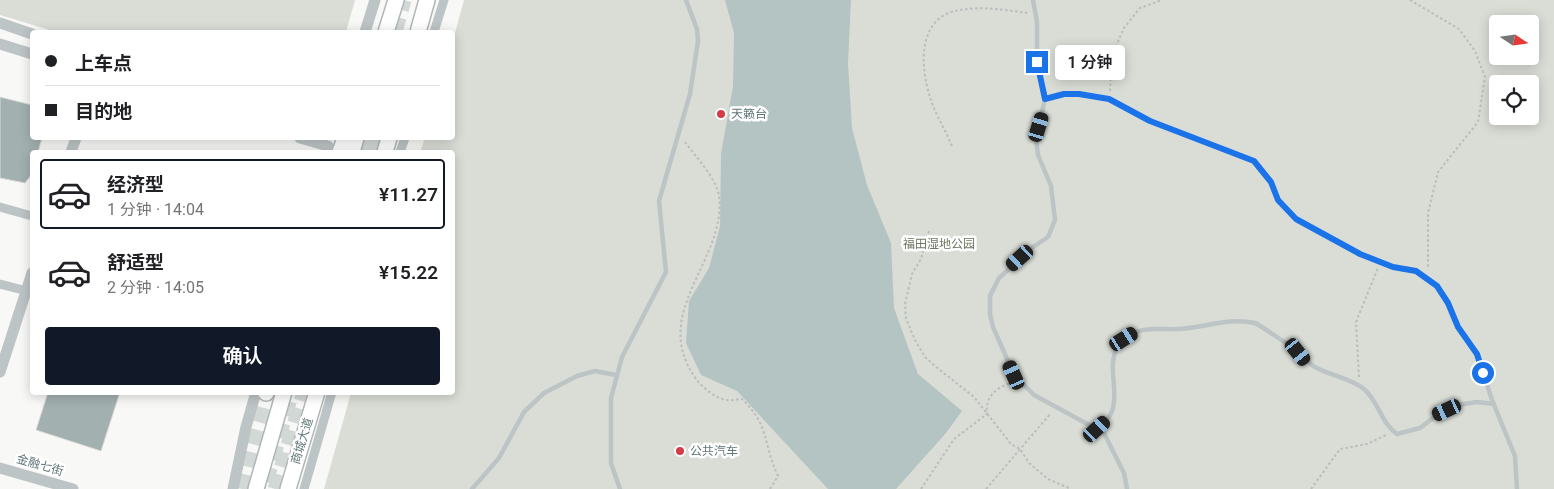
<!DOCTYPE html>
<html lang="zh">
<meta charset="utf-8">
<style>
:root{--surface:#fff;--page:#f2f2f2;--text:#202124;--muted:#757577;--line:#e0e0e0;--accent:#111827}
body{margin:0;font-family:Roboto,"Noto Sans SC",sans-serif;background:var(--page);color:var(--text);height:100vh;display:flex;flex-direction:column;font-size:19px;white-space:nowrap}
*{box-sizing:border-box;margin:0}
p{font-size:16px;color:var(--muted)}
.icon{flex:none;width:28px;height:28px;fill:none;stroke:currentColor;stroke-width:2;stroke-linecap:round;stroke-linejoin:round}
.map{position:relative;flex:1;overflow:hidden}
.details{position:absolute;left:30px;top:150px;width:425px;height:245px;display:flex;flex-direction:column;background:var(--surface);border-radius:5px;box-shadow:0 2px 12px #0003}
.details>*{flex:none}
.hud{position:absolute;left:30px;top:30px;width:425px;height:110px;border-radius:5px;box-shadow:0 2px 12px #0003;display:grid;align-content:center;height:110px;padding:0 15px;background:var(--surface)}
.needle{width:32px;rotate:103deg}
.buttons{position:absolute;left:1489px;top:15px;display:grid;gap:10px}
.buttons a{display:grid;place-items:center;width:50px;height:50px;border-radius:5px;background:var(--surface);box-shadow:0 2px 12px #0003;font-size:25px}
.end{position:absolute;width:22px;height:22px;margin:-11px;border:6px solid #1a73e8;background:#fff;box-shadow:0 0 0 2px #fff}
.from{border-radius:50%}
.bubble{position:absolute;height:35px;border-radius:5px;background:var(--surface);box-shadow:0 2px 12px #0003;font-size:16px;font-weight:600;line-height:35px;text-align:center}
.car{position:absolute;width:15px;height:30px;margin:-15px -8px;border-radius:6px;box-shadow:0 0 4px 1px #0007;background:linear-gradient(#222 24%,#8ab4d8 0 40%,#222 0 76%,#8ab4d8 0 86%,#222 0)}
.hud b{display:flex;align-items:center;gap:18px;height:48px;font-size:19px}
.hud b+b{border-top:1px solid var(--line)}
.hud i{width:12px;height:12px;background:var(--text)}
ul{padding:9px 0 0;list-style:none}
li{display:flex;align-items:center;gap:15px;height:70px;margin:0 10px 8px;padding:0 5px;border:2px solid transparent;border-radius:5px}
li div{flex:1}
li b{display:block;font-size:19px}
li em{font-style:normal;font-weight:600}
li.current{border-color:var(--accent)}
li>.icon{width:45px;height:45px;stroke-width:1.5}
.cta{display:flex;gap:10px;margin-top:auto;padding:10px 15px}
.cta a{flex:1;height:58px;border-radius:5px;background:var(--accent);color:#fff;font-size:20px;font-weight:600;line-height:58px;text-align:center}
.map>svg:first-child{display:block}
.green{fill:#daddd6;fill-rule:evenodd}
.water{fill:#b4c4c3}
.building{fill:#a3b0b0;stroke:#dadad8}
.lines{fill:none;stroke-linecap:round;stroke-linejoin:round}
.trunk-tunnel{stroke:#d2d8d6;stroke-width:15;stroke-dasharray:15 8;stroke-linecap:butt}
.primary-casing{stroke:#afb7b8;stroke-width:18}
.trunk-casing{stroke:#b1b8b9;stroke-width:18}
.path{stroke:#b8bdbe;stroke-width:2;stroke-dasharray:2.5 2.5;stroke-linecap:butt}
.service{stroke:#bdc4c5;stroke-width:4.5}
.minor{stroke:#bdc4c5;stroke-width:9}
.tertiary{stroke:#bdc4c5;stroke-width:11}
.primary{stroke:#fff;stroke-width:15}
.trunk{stroke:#fff;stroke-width:15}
.route{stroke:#1a73e8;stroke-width:6}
.poi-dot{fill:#d33c48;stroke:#fff;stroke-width:2}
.labels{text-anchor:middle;stroke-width:5;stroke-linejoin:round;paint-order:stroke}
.poi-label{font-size:12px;fill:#617678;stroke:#fff;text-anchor:start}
.park-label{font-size:12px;fill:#6e7765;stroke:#fff}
.street-label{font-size:12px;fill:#617678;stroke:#fff}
</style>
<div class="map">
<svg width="1554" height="489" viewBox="0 0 1554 489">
<rect width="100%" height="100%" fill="#f8f8f6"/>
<g class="green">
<polygon points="0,0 355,0 346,32 56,32 0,15"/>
<path d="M464 0H1554V489H324L351 393 452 392V152H420L425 138H452L453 40ZM1498 24H1530V56H1498ZM1498 84H1530V116H1498Z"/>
</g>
<polygon class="water" points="725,0 851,0 848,63 852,128 867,185 891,243 894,308 918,374 962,411 946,433 896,489 828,489 737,391 701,375 686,343 689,301 709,268 720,226 721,154 733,86 734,33"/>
<g class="building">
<polygon points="0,97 32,105 32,138 42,138 38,152 32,152 32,174 25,183 0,178"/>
<polygon points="48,392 120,392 101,451 36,430"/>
</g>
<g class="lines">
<g class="trunk-tunnel">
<polyline points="395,32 404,0"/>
<polyline points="361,152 365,138"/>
<polyline points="372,152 376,138"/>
<polyline points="266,482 292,392"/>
<polyline points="242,489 266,393"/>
<polyline points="275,489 304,392"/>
</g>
<defs>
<g id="primary">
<polyline points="386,32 396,0"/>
<polyline points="418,32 427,0"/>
<polyline points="352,152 356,138"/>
<polyline points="385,152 389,138"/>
<polyline points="256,489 284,392"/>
<polyline points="288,489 317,392"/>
</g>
<g id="trunk">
<polyline points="340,152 345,138"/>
<polyline points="266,393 266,392"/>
</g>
</defs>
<use href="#primary" class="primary-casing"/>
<use href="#trunk" class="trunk-casing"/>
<g class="path">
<polyline points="1410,0 1459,29 1475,51 1485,77 1478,122 1438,172 1428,213 1428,269"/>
<polyline points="1110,91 1112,55 1124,28 1140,8 1162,0"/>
<path d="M685 142C695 156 717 179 719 196 727 261 648 312 696 379 702 387 716 399 727 400 731 401 738 399 742 399 770 426 763 444 778 476L770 489"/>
<path d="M952 146C945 129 935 114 930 97 920 66 917 16 960 10 982 6 1006 10 1028 13"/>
<polyline points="929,231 921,259 912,274 905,304 906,319 916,342 925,357 935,366 974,397 1011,444 1020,449 1029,463 1048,479 1071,489"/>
<polyline points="1359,377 1356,322 1378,268"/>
<path d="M921 489 954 439 987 414C985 397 995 389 1010 383"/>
<polyline points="986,489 1051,413"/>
<polyline points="1311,489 1340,449 1367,444 1386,435"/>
</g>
<g class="service">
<polyline points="1033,0 1037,22 1037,63 1045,99 1036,138 1038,155 1051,186 1055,220 1048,237 1033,247 999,278 990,296 990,314 993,327 1014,375 1034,395 1104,433 1124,473 1127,489"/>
<polyline points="1045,99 1064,94 1079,94 1109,99 1150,121 1254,161 1271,182 1278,200 1296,219 1360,254 1393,267 1416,271 1437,286 1448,303 1458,327 1477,354 1492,400 1515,456 1517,489"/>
<path d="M1097 429C1104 423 1111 417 1113 408 1119 384 1103 359 1124 339 1139 325 1161 330 1179 329 1203 328 1230 317 1255 323 1258 324 1295 349 1299 352 1305 358 1308 363 1315 367 1331 376 1350 378 1364 389 1379 402 1381 423 1397 434L1420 428 1437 415 1458 405 1477 402 1494 404"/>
<polyline points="472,489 499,458 524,412 544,393 577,376 595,371 616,375"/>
<polyline points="620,489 611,463 611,398 622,357 666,272 659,201 690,94 698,41 697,29 686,0"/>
</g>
<g class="minor">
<polyline points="434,32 444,0"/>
<polyline points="400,152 405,138"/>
<polyline points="0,207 32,216"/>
<polyline points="0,284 27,291"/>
<polyline points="304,489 332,392"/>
</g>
<g class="tertiary">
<polyline points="0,23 32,34"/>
<polyline points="365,32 375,0"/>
<polyline points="0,44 32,54"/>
<polyline points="300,138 328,146"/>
<polyline points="71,152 76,138"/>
<polyline points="0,372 32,273"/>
<polyline points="0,468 73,489"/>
<polyline points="233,489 246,427 256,392"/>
</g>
<use href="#primary" class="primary"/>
<use href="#trunk" class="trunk"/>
</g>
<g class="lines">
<polyline class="route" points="1037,62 1045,99 1064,94 1079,94 1109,99 1150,121 1254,161 1271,182 1278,200 1296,219 1360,254 1393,267 1416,271 1437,286 1448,303 1458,327 1477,354 1483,373"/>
</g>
<g class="poi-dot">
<circle cx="721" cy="114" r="5"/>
<circle cx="680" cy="451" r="5"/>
</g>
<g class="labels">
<g class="poi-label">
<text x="731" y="118">天籁台</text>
<text x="690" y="455">公共汽车</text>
</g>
<g class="park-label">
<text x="939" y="248">福田湿地公园</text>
</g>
<g class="street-label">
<text transform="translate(302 441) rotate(-73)" y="4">商城大道</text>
<text transform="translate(40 465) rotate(16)" y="4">金融七街</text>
</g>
</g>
</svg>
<div class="buttons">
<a><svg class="needle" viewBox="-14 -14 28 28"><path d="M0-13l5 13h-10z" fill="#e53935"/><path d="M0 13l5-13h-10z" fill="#757577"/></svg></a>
<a><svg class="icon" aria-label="locate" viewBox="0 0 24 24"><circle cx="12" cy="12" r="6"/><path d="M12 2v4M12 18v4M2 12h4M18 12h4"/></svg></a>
</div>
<i class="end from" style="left:1483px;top:373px"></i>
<i class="end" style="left:1037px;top:62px"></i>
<div class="bubble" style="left:1055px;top:45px;width:70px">1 分钟</div>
<i class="car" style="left:1039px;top:127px;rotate:17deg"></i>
<i class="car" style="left:1020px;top:258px;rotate:228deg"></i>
<i class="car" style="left:1124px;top:339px;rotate:58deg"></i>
<i class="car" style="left:1298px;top:352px;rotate:141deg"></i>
<i class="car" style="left:1014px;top:375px;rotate:336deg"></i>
<i class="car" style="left:1447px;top:410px;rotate:245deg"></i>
<i class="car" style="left:1097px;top:429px;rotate:47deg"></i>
<div class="hud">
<b><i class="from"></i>上车点</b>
<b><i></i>目的地</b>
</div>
<section class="details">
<ul>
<li class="current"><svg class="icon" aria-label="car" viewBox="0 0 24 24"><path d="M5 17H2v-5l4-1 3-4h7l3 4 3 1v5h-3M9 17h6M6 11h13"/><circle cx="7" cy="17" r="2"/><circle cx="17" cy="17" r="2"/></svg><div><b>经济型</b><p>1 分钟 · 14:04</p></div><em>¥11.27</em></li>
<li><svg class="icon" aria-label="car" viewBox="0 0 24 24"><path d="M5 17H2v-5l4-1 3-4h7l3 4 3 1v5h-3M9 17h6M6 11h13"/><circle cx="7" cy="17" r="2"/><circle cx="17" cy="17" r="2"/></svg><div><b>舒适型</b><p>2 分钟 · 14:05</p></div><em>¥15.22</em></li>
</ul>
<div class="cta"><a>确认</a></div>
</section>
</div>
